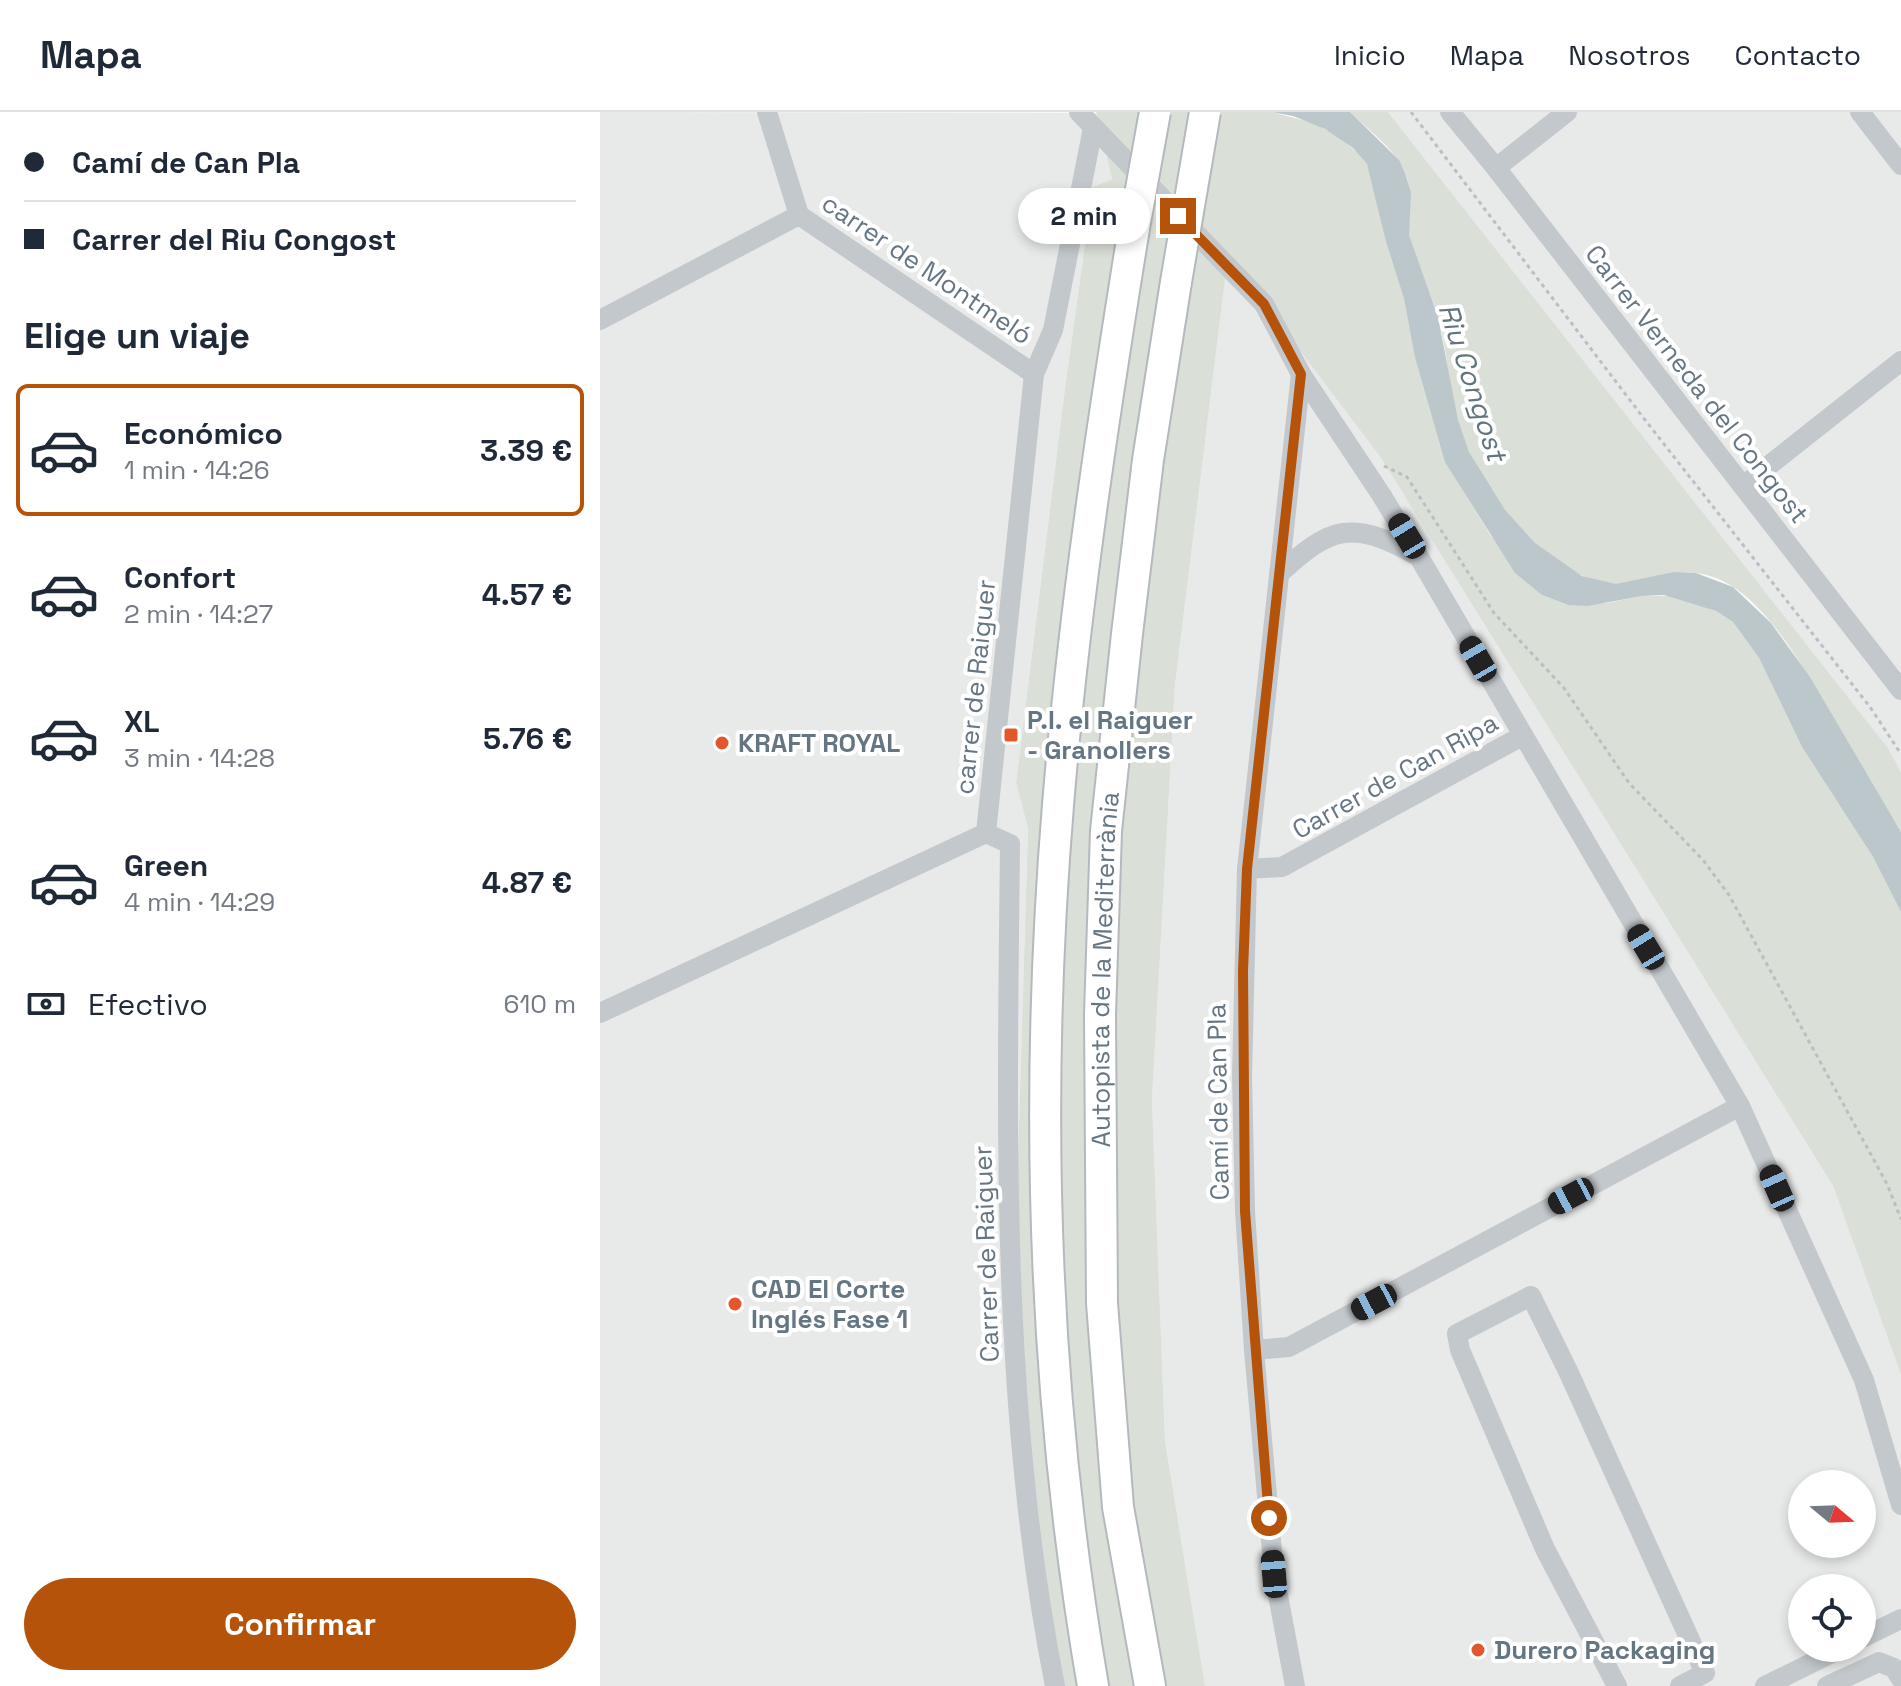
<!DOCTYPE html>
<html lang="es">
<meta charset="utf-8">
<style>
:root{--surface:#fff;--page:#f6f6f7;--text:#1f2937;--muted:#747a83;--line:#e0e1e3;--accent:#b45309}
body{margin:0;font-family:"Space Grotesk",sans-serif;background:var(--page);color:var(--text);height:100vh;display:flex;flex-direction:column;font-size:30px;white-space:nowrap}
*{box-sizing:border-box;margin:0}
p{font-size:26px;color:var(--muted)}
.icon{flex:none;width:44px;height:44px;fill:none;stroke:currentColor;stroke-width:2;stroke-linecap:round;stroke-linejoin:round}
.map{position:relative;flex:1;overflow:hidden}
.panel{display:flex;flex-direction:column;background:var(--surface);width:600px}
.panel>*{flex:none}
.guide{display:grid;align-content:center;height:176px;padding:0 24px;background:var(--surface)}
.needle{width:52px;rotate:109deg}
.fabs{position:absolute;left:1188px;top:1358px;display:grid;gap:16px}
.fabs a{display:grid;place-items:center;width:88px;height:88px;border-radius:50%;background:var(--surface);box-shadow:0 4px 12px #0003;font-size:40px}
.end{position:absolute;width:36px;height:36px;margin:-18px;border:10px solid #b45309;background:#fff;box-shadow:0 0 0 4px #fff}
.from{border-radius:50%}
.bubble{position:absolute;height:56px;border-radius:28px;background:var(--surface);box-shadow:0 4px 12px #0003;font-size:26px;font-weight:700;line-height:56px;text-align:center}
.car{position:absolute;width:24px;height:48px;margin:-24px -12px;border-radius:10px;box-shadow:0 0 6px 2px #0007;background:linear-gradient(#222 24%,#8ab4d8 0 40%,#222 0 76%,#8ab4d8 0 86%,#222 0)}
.guide b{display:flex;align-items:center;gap:28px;height:76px;font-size:30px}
.guide b+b{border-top:2px solid var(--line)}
.guide i{width:20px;height:20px;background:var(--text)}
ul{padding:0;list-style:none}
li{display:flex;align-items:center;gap:24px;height:132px;margin:0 16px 12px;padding:0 8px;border:4px solid transparent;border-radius:12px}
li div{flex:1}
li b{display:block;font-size:30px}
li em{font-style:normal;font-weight:700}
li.on{border-color:var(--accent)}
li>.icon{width:72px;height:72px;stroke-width:1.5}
h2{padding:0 24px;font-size:36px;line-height:96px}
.pay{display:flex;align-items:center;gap:20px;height:88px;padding:0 24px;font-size:30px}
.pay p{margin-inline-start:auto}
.cta{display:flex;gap:16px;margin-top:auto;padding:16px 24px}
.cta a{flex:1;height:92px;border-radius:48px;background:var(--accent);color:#fff;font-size:32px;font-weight:700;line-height:92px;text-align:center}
header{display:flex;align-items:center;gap:48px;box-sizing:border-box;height:112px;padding:0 40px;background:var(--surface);border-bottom:2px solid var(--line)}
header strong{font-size:38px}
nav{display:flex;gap:44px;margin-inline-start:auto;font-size:28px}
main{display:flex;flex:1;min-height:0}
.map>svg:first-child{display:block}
.built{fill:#e8e9e9;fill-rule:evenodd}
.green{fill:#dadfd7}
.water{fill:#bbc7cb}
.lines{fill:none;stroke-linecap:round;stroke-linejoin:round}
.highway-casing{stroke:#b4b9bd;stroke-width:34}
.path{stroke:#bbbfc2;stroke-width:3;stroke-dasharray:4 4;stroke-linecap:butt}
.minor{stroke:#c3c8cc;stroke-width:20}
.highway{stroke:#fff;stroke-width:30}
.highway-bridge-casing{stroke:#b4b9bd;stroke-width:34;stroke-linecap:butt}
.highway-bridge{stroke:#fff;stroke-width:30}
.route{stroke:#b45309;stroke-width:10}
.poi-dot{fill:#e4572e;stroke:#fff;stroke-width:3}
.labels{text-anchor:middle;stroke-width:8;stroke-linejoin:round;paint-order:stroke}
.street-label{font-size:26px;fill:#657683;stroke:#fff}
.poi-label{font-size:26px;font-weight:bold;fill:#657683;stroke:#fff;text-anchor:start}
.water-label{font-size:28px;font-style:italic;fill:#60757c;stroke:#fff}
</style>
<header>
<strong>Mapa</strong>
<nav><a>Inicio</a><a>Mapa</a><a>Nosotros</a><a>Contacto</a></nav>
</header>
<main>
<section class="panel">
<div class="guide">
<b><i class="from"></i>Camí de Can Pla</b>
<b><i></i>Carrer del Riu Congost</b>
</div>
<h2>Elige un viaje</h2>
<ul>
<li class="on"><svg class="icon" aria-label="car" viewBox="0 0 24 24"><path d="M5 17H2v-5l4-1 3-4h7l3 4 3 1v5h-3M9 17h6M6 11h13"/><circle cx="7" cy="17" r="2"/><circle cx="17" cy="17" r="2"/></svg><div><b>Económico</b><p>1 min · 14:26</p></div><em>3.39 €</em></li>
<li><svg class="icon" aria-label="car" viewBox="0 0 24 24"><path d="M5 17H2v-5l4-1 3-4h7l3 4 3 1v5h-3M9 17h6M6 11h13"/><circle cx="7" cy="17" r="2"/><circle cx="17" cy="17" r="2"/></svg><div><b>Confort</b><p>2 min · 14:27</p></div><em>4.57 €</em></li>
<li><svg class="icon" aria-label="car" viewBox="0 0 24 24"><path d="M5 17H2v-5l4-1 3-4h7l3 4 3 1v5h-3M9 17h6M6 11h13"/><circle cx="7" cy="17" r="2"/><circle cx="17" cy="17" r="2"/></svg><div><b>XL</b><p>3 min · 14:28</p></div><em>5.76 €</em></li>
<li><svg class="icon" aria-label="car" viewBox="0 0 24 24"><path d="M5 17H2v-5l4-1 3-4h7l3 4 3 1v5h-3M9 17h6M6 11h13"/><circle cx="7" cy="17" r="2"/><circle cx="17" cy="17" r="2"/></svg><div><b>Green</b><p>4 min · 14:29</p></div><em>4.87 €</em></li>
</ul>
<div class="pay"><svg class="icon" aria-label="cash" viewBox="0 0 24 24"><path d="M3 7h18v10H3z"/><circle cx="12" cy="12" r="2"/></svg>Efectivo<p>610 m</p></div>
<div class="cta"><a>Confirmar</a></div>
</section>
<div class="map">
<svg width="1301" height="1574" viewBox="0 0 1301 1574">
<rect width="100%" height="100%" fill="#fafaf8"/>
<g class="built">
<polygon points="0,0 496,1 512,67 493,75 465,276 416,671 428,715 417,1078 463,1574 0,1574"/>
<polygon points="788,0 1301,0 1301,660 1288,636"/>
<path d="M628 142 781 346 1233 1074 1301 1263V1574H605L565 1329 552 988 575 573ZM1202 1372H1262V1432H1202ZM1202 1476H1262V1536H1202Z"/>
</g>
<g class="green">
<polygon points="496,0 672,0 713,11 736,23 758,41 767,52 772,66 786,130 804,187 811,222 841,333 857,368 891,424 942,483 968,493 1007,491 1042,484 1072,484 1116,499 1133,510 1159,546 1202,635 1273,745 1301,800 1301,1263 1233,1074 781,346 628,143 575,573 552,988 565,1329 605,1574 463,1574 454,1526 427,1309 417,1078 428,716 416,671 465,276 493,75 512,67"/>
<path d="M750 0H788L1288 636 1301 660V720C1274 675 1246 631 1221 585 1200 549 1167 495 1130 473 1086 447 1061 469 1019 472 983 474 934 436 913 409 886 374 858 330 852 286 848 258 845 229 837 202 830 179 812 145 809 122 806 99 815 80 803 57 793 35 767 17 750 0Z"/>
</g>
<polygon class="water" points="672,0 750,0 799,48 805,61 811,81 809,123 838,205 858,308 869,340 905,398 935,431 982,464 1016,472 1074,460 1096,461 1133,475 1171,511 1210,565 1301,720 1301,800 1273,745 1202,635 1159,546 1133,510 1116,499 1064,483 1042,484 988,494 968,493 942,483 915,461 845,350 815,245 804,187 786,130 767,52 753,36 725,17 693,4"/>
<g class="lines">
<defs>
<g id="highway">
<path d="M493 1574C443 1284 434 986 458 693 474 499 503 307 534 116"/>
<path id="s1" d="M550 1574 518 1395 502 1191 500 902 506 719 527 522 548 348 576 170"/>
</g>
</defs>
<use href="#highway" class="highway-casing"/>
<g class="path">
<polyline points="811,0 1042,304 1270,595 1301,642"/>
<polyline points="784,354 807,365 894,501 964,576 1029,671 1103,748 1129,783 1287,1072 1301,1107"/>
</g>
<g class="minor">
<polyline points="167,0 199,103 434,262"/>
<polyline points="479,0 664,192 701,262 782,384 819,445 1140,994 1264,1268 1301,1393"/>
<polyline points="850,0 896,56 1301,578"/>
<polyline points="1260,0 1301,53"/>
<polyline points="896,56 967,0"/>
<polyline points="0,208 199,103"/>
<polyline points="1143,374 1301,249"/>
<path d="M679 462C732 413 752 408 816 443"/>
<path d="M386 721 410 732C407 1013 400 1298 455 1574"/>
<polyline points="647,757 682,755 922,624"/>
<polyline points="0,901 386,721 434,262 453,218 493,16"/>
<polyline points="654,1238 689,1235 1140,994"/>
<polyline points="1262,1526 1301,1507"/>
<polyline points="695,1574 674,1462 654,1238 645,1099 642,964 647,757 701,262"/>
<polyline points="1017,1574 945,1437 860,1238 857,1222 931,1184 968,1259 1105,1561 1080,1574"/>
<polyline points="1165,1574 1242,1536"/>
<polyline points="1227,1574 1279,1550 1294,1556 1301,1567"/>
</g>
<use href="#highway" class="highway"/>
<defs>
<g id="highway-bridge">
<polyline points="534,116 555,0"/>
<polyline points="576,170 605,0"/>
</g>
</defs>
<use href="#highway-bridge" class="highway-bridge-casing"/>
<use href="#highway-bridge" class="highway-bridge"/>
</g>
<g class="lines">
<polyline class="route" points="578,104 664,192 701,262 647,757 643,859 645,1099 669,1406"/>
</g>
<g class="poi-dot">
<rect x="403" y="615" width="16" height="16" rx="4"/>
<circle cx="122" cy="631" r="8"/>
<circle cx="135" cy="1192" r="8"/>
<circle cx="878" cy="1538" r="8"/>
</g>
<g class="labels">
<g class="street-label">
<text transform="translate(327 157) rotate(34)" y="9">carrer de Montmeló</text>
<text transform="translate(1097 272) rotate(52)" y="9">Carrer Verneda del Congost</text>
<text transform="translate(375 575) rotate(-84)" y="9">carrer de Raiguer</text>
<text transform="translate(795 664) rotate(-29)" y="9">Carrer de Can Ripa</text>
<text dy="9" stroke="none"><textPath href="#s1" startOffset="720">Autopista de la Mediterrània</textPath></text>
<text transform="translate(618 990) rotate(-91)" y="9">Camí de Can Pla</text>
<text transform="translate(386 1142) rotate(-92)" y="9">Carrer de Raiguer</text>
</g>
<g class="poi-label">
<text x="427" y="617">P.I. el Raiguer<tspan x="427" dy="30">- Granollers</tspan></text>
<text x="138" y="640">KRAFT ROYAL</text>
<text x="151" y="1186">CAD El Corte<tspan x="151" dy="30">Inglés Fase 1</tspan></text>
<text x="894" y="1547">Durero Packaging</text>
</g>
<g class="water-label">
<text transform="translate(873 270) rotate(72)" y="10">Riu Congost</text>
</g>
</g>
</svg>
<div class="fabs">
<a><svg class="needle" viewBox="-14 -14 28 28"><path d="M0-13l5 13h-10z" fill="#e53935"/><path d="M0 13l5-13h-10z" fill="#747a83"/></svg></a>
<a><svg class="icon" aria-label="locate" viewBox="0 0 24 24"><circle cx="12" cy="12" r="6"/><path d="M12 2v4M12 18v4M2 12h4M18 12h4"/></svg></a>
</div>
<i class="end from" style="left:669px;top:1406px"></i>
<i class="end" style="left:578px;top:104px"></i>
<div class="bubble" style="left:418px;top:76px;width:132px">2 min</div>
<i class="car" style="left:807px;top:424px;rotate:329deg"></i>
<i class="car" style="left:878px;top:547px;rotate:330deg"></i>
<i class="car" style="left:1046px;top:835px;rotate:329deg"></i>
<i class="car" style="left:1177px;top:1076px;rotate:336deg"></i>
<i class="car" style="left:971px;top:1084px;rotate:242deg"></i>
<i class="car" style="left:774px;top:1190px;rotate:242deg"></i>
<i class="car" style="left:674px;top:1462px;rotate:355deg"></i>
</div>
</main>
